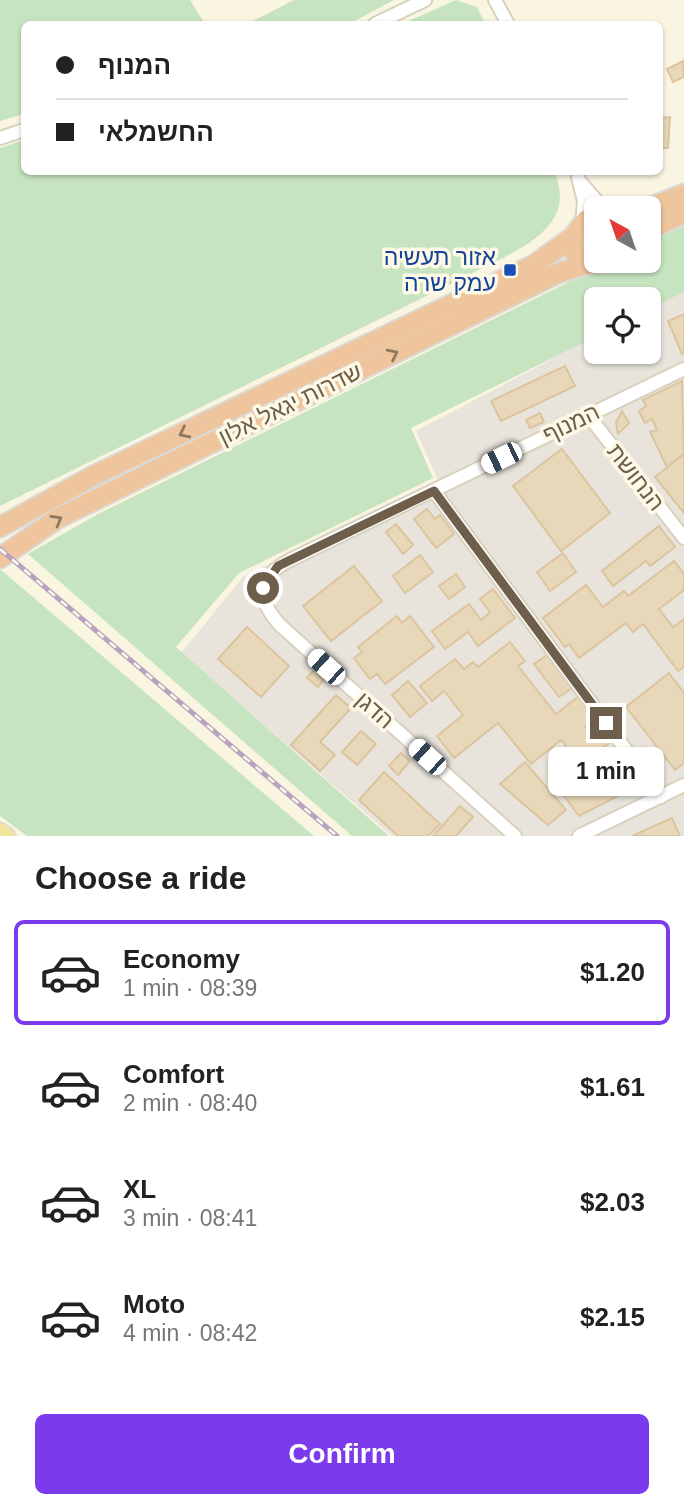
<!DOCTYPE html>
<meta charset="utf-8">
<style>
:root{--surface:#fff;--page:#f2f2f2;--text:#222;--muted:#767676;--line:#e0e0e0;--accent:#7c3aed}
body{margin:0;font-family:Arial,"Noto Sans Hebrew",sans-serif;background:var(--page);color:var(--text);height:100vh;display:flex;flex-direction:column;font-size:26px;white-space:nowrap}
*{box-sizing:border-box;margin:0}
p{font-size:23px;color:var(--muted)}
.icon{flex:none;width:38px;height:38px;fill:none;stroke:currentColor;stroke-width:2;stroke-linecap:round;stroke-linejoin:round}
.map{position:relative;height:836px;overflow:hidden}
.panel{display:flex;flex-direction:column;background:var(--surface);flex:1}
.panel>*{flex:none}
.top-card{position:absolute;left:21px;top:21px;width:642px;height:154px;border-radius:10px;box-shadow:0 2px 5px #0004;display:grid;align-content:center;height:154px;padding:0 35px;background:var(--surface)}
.needle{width:46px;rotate:320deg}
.controls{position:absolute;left:584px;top:196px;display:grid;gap:14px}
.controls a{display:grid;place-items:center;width:77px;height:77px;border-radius:10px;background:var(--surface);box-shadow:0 2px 5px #0004;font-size:35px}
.end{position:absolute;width:32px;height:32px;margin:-16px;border:9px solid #6d5f4b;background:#fff;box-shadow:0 0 0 4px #fff}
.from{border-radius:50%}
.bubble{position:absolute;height:49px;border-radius:10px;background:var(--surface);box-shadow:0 2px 5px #0004;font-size:23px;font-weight:700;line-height:49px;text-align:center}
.car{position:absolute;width:21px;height:42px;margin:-21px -10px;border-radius:9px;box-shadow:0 0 5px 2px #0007;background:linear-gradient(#fff 24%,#345 0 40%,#fff 0 76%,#345 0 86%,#fff 0)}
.top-card b{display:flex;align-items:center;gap:24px;height:66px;font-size:26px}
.top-card b+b{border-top:2px solid var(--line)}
.top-card i{width:18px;height:18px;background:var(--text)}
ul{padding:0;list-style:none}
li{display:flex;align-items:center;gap:21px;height:105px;margin:0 14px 10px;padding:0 21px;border:4px solid transparent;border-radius:10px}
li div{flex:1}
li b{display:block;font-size:26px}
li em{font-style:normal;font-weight:700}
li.current{border-color:var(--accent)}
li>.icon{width:63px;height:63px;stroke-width:1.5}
h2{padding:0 35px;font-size:32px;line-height:84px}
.primary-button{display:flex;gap:14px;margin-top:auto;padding:14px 35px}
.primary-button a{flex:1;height:80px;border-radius:10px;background:var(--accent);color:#fff;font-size:28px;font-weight:700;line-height:80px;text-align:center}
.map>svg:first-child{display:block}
.industrial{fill:#e8e4dc}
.green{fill:#c7e4c1}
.building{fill:#e8d8b9;stroke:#dcc49e;stroke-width:2}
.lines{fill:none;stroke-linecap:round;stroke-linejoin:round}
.minor-casing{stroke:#d9d1bc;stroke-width:16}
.major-casing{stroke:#dcd9d4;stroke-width:19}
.highway-casing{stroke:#dcd9d4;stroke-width:23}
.minor{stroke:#fff;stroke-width:12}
.major{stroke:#f2e69f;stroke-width:16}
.highway{stroke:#eec59d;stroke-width:19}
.rail-casing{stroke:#b9a2c0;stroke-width:5}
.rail{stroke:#fdf9e6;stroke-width:2.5;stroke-dasharray:8;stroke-linecap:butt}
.oneway{stroke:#8d7860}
.route{stroke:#6d5f4b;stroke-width:9}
.transit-dot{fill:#1a4fb4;stroke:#fdf9e6;stroke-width:2.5}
.labels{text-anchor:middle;stroke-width:7;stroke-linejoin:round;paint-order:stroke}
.transit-label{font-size:23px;fill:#164399;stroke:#fdf9e6;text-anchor:end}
.street-label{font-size:23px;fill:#6d5f4b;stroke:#fdf9e6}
</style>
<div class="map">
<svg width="684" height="836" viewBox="0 0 684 836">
<rect width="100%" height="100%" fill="#f9f5e1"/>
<polygon class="industrial" points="684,289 684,836 392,836 181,653 243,577 438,480 416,431 597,335 597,352 649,352 649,307"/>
<g class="green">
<polygon points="0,0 190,0 205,24 24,24 24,114 0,121"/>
<polygon points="294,0 394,0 349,24 247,24"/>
<polygon points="456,0 477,7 485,24 402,24"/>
<path d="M24 140V172H554C581 230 510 253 469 275L0 506V148Z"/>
<path d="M684 226V292L649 309V299H597V336L411 428 433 478 239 573 176 647 389 836H352L28 554 98 514 573 280C600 272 621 261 649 261V242Z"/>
<polygon points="0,569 314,836 27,836 0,816"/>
</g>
<g class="building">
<polygon points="683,61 684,77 673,82 667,69"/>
<polygon points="670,117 668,148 660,148 660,118"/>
<polygon points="684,314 684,353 682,354 668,321"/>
<polygon points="565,366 575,386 501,421 491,401"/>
<polygon points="682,381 684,454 667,467 650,432 657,430 652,419 645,423 639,411 646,406 643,400"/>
<polygon points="622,411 629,423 618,434 616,423"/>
<polygon points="540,413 544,422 530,428 526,420"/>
<polygon points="562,449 610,513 561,551 513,486"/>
<polygon points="684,454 684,513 655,477"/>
<polygon points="427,509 435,519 440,515 454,534 436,548 414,519"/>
<polygon points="396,524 413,545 403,554 386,532"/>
<polygon points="659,526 675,547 650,566 646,561 613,586 602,571"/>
<polygon points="563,553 576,572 550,591 537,572"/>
<polygon points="420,555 433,572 405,593 393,576"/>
<polygon points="674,561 684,574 684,590 659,609 673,627 684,619 684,667 678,671 643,624 633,632 626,623 579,658 569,644 565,647 543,618 586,585 603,607 624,591 628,596"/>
<polygon points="354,566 382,601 331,641 303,606"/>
<polygon points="456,574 465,587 449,599 439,586"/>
<polygon points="493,589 515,618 478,646 468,632 445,649 432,631 469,604 481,620 490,612 480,599"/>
<polygon points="397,616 402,623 410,616 434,647 385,684 377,674 370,679 354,658 362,652 358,647"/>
<polygon points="247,627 289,666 261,697 218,659"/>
<polygon points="510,642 525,661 518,666 556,714 579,696 596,718 585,727 594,738 601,733 609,743 581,765 561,740 531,764 498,723 454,758 437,736 463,715 444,691 432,701 420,686 455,659 464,669 473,662 478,667"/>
<polygon points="547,655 572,688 559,697 534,664"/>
<polygon points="315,669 325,678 318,687 307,678"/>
<polygon points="669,673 684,693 684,763 675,770 626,707"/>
<polygon points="408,681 427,703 410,717 392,695"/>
<polygon points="336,695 351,708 320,742 335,755 320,771 291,745"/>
<polygon points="361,731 376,744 357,765 342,752"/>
<polygon points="612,751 630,780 628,787 616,797 579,816 562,793"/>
<polygon points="401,753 410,761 398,775 389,766"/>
<polygon points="525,762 566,810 548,825 500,784"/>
<polygon points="384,772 440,824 428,836 398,836 359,800"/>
<polygon points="460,806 473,817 456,836 433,836"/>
<polygon points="672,818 680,836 632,836"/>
</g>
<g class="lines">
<defs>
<g id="minor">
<polyline points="495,0 508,24"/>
<polyline points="375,24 425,0"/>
<polyline points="0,138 24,130"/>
<polyline points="578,177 584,201 582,224"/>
<polyline points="582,184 603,208"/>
<polyline points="588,415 684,538"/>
<polyline points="434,491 661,797"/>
<path d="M515 836 281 626C257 600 255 578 290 560L684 369"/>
<polyline points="579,836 684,785"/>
</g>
<polyline id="major" points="0,831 7,836"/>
<g id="highway">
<polyline points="649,208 684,194"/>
<polyline points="597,215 586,220 573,237 575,253 587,264 611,261"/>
<polyline points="649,230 684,213"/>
<polyline points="0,527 95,475 534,265 573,237"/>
<polyline points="0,558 58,518 558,273 587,264"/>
</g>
</defs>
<use href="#minor" class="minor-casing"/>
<use href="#major" class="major-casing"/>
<use href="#highway" class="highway-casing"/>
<use href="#minor" class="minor"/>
<use href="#major" class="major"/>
<use href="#highway" class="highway"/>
<defs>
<polyline id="rail" points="0,549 337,836"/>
</defs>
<use href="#rail" class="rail-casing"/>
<use href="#rail" class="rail"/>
</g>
<defs><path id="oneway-chevron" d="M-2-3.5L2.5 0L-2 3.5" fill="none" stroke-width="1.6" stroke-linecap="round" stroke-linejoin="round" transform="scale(1.75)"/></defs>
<g class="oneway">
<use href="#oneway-chevron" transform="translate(393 354) rotate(-26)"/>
<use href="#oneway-chevron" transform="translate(184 433) rotate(154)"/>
<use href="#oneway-chevron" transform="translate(57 520) rotate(-30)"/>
</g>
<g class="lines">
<polyline class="route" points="263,588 278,566 434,491 606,723"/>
</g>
<rect class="transit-dot" x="503" y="263" width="14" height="14" rx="3.5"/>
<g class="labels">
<g class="transit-label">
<text x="496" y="265">אזור תעשיה<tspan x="496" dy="26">עמק שרה</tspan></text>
</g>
<g class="street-label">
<text transform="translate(290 404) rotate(-26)" y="8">שדרות יגאל אלון</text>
<text transform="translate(571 423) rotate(-26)" y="8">המנוף</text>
<text transform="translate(636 477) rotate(52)" y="8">הנחושת</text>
<text transform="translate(375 710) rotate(42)" y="8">הדגן</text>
</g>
</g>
</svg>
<div class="controls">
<a><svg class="needle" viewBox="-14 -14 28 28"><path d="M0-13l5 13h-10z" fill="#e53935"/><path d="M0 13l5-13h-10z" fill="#767676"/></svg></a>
<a><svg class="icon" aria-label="locate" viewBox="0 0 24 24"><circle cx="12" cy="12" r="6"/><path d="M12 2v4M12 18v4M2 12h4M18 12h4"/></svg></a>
</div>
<i class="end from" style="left:263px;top:588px"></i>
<i class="end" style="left:606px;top:723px"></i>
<div class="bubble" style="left:548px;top:747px;width:116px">1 min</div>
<i class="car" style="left:501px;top:458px;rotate:244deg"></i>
<i class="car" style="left:326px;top:667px;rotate:312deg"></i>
<i class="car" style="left:427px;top:757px;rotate:312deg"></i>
<div class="top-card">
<b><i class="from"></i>המנוף</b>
<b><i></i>החשמלאי</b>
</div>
</div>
<section class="panel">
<h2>Choose a ride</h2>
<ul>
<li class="current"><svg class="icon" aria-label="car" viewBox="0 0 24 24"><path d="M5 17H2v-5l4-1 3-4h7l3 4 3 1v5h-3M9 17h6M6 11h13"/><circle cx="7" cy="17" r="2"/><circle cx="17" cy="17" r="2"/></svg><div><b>Economy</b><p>1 min · 08:39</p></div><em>$1.20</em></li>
<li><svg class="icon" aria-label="car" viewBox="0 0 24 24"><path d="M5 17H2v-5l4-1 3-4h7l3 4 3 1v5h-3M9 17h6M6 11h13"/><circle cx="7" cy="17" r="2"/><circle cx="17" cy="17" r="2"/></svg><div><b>Comfort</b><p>2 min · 08:40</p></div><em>$1.61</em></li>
<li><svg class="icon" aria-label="car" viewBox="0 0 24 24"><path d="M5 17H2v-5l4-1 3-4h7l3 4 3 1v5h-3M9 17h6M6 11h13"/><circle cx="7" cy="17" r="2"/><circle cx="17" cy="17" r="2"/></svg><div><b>XL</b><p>3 min · 08:41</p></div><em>$2.03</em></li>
<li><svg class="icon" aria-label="car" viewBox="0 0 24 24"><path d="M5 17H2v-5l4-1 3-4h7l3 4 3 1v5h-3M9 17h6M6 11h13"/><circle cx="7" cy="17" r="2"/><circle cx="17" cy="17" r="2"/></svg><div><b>Moto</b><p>4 min · 08:42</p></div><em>$2.15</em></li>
</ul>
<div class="primary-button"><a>Confirm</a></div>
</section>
